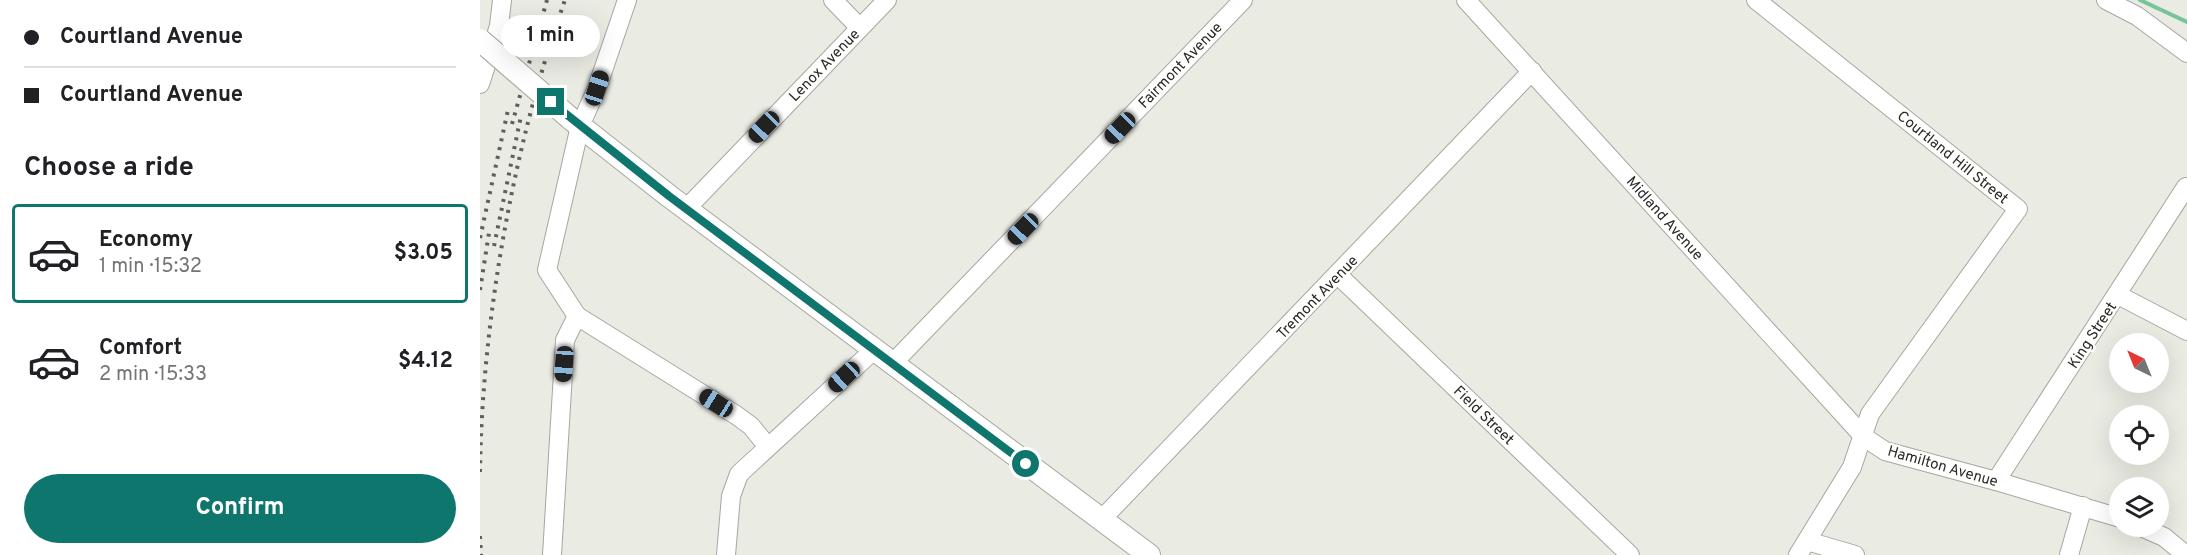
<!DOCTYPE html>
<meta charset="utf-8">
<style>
:root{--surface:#fff;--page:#f2f2f2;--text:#202124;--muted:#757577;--line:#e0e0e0;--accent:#0f766e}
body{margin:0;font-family:Overpass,sans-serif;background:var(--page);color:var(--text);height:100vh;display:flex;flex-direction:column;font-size:22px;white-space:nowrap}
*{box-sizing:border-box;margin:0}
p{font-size:20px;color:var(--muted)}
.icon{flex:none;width:33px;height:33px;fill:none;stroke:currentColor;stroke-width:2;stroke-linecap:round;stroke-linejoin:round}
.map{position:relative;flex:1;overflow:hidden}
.panel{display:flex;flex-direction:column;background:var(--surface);width:480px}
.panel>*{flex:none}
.guide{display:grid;align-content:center;height:132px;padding:0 24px;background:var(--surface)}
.needle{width:39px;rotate:317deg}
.fabs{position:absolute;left:1629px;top:333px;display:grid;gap:12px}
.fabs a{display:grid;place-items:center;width:60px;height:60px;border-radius:50%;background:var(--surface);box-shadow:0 6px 24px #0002;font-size:30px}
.end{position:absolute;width:27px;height:27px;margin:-14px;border:8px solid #0f766e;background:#fff;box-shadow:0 0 0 3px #fff}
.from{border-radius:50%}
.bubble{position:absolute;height:42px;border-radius:21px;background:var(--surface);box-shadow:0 6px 24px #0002;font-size:20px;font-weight:700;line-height:42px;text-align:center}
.car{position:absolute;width:18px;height:36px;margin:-18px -9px;border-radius:8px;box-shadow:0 0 4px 2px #0007;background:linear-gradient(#222 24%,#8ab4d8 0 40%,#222 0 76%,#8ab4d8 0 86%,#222 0)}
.guide b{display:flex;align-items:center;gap:21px;height:57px;font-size:22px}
.guide b+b{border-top:2px solid var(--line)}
.guide i{width:15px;height:15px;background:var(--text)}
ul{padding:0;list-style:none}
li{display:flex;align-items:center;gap:18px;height:99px;margin:0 12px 9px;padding:0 12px;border:3px solid transparent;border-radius:6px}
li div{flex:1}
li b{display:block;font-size:22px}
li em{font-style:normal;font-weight:700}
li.active{border-color:var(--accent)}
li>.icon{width:54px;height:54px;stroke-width:1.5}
h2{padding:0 24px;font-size:27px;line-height:72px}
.primary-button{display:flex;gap:12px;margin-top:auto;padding:12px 24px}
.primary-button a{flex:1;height:69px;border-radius:36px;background:var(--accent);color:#fff;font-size:24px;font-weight:700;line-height:69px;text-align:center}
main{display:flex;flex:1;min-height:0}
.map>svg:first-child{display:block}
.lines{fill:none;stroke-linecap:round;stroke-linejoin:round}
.stream{stroke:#77c49a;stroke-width:4}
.minor-casing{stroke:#a6a7a0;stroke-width:20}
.major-casing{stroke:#a6a7a0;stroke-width:24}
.minor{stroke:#fff;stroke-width:18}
.major{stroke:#fff;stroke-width:22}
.rail{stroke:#5f5f5b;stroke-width:4;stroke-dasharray:3 6;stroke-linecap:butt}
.major-bridge-casing{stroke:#a6a7a0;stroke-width:24;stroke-linecap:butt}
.major-bridge{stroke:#fff;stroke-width:22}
.route{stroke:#0f766e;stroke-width:8}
.labels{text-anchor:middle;stroke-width:5;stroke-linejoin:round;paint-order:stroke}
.street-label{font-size:15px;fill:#2a2a27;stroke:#fffffe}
</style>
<main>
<section class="panel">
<div class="guide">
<b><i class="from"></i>Courtland Avenue</b>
<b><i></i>Courtland Avenue</b>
</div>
<h2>Choose a ride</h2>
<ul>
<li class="active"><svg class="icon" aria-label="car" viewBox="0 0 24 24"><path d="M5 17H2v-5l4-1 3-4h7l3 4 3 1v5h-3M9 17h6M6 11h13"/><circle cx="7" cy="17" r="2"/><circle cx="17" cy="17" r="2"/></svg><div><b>Economy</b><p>1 min · 15:32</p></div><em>$3.05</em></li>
<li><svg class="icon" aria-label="car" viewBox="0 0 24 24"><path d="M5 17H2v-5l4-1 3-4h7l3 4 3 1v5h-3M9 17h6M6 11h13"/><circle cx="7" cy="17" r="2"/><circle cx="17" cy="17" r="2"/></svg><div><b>Comfort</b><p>2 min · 15:33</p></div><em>$4.12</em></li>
</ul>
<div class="primary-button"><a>Confirm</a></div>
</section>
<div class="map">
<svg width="1707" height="555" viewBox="0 0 1707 555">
<rect width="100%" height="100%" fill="#eaebe3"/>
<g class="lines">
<polyline class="stream" points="1660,0 1707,22"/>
<defs>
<g id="minor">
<polyline points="353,0 380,28"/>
<polyline points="986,0 1384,437 1405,451 1516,481 1640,518"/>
<polyline points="1276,0 1538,209 1390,414 1372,467 1318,555"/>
<polyline points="1626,0 1657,16 1707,53"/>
<polyline points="0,84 19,26 22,0"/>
<polyline points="206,209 407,0"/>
<polyline points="858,275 1150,555"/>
<polyline points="1638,295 1707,331"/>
<polyline points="97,316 256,415 271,426 288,447"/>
<polyline points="413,363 763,0"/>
<polyline points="1516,481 1706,187"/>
<polyline points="621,520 1052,71"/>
<polyline points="1659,526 1684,537 1706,555"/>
<polyline points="1327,541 1375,555"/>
<polyline points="72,555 85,340 97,316 67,270 100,126 117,88 147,0"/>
<polyline points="246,555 251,496 259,474 395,349"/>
<polyline points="1589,555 1603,506"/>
</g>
<polyline id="major" points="90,118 189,196 669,555"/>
</defs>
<use href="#minor" class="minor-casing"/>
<use href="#major" class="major-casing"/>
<use href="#minor" class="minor"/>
<use href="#major" class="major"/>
<g class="rail">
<polyline points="32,124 67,0"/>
<polyline points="0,238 28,110"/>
<polyline points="14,246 41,116"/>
<polyline points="0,290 9,233"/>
<path d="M0 472C2 320 34 143 85 0"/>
<polyline points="0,536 1,555"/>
</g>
<defs>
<polyline id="major-bridge" points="0,40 90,118"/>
</defs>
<use href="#major-bridge" class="major-bridge-casing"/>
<use href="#major-bridge" class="major-bridge"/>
</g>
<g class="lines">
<polyline class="route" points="71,102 189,196 546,464"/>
</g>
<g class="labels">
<g class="street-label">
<text transform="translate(344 65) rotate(-46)" y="5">Lenox Avenue</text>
<text transform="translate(700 65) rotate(-46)" y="5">Fairmont Avenue</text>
<text transform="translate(1473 157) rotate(39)" y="5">Courtland Hill Street</text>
<text transform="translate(1185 218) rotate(48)" y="5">Midland Avenue</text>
<text transform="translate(837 297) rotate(-46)" y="5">Tremont Avenue</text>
<text transform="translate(1612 335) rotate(-57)" y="5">King Street</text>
<text transform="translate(1004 415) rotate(44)" y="5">Field Street</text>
<text transform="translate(1463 466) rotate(16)" y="5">Hamilton Avenue</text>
</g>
</g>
</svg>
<div class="fabs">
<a><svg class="needle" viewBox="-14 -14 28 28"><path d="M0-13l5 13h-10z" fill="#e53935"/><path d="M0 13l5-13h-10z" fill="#757577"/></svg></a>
<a><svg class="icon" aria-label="locate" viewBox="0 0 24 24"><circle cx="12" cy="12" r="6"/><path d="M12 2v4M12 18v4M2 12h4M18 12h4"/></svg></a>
<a><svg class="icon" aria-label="layers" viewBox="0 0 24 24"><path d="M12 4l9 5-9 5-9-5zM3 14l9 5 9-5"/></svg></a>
</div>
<i class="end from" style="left:546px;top:464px"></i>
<i class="end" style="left:71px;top:102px"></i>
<div class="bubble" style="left:21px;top:15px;width:99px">1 min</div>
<i class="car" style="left:117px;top:88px;rotate:18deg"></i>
<i class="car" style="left:284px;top:127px;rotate:224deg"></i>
<i class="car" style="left:640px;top:128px;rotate:224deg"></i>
<i class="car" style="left:543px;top:229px;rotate:224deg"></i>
<i class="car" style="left:84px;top:364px;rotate:184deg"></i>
<i class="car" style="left:364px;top:377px;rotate:227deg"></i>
<i class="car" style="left:236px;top:403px;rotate:302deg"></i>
</div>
</main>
